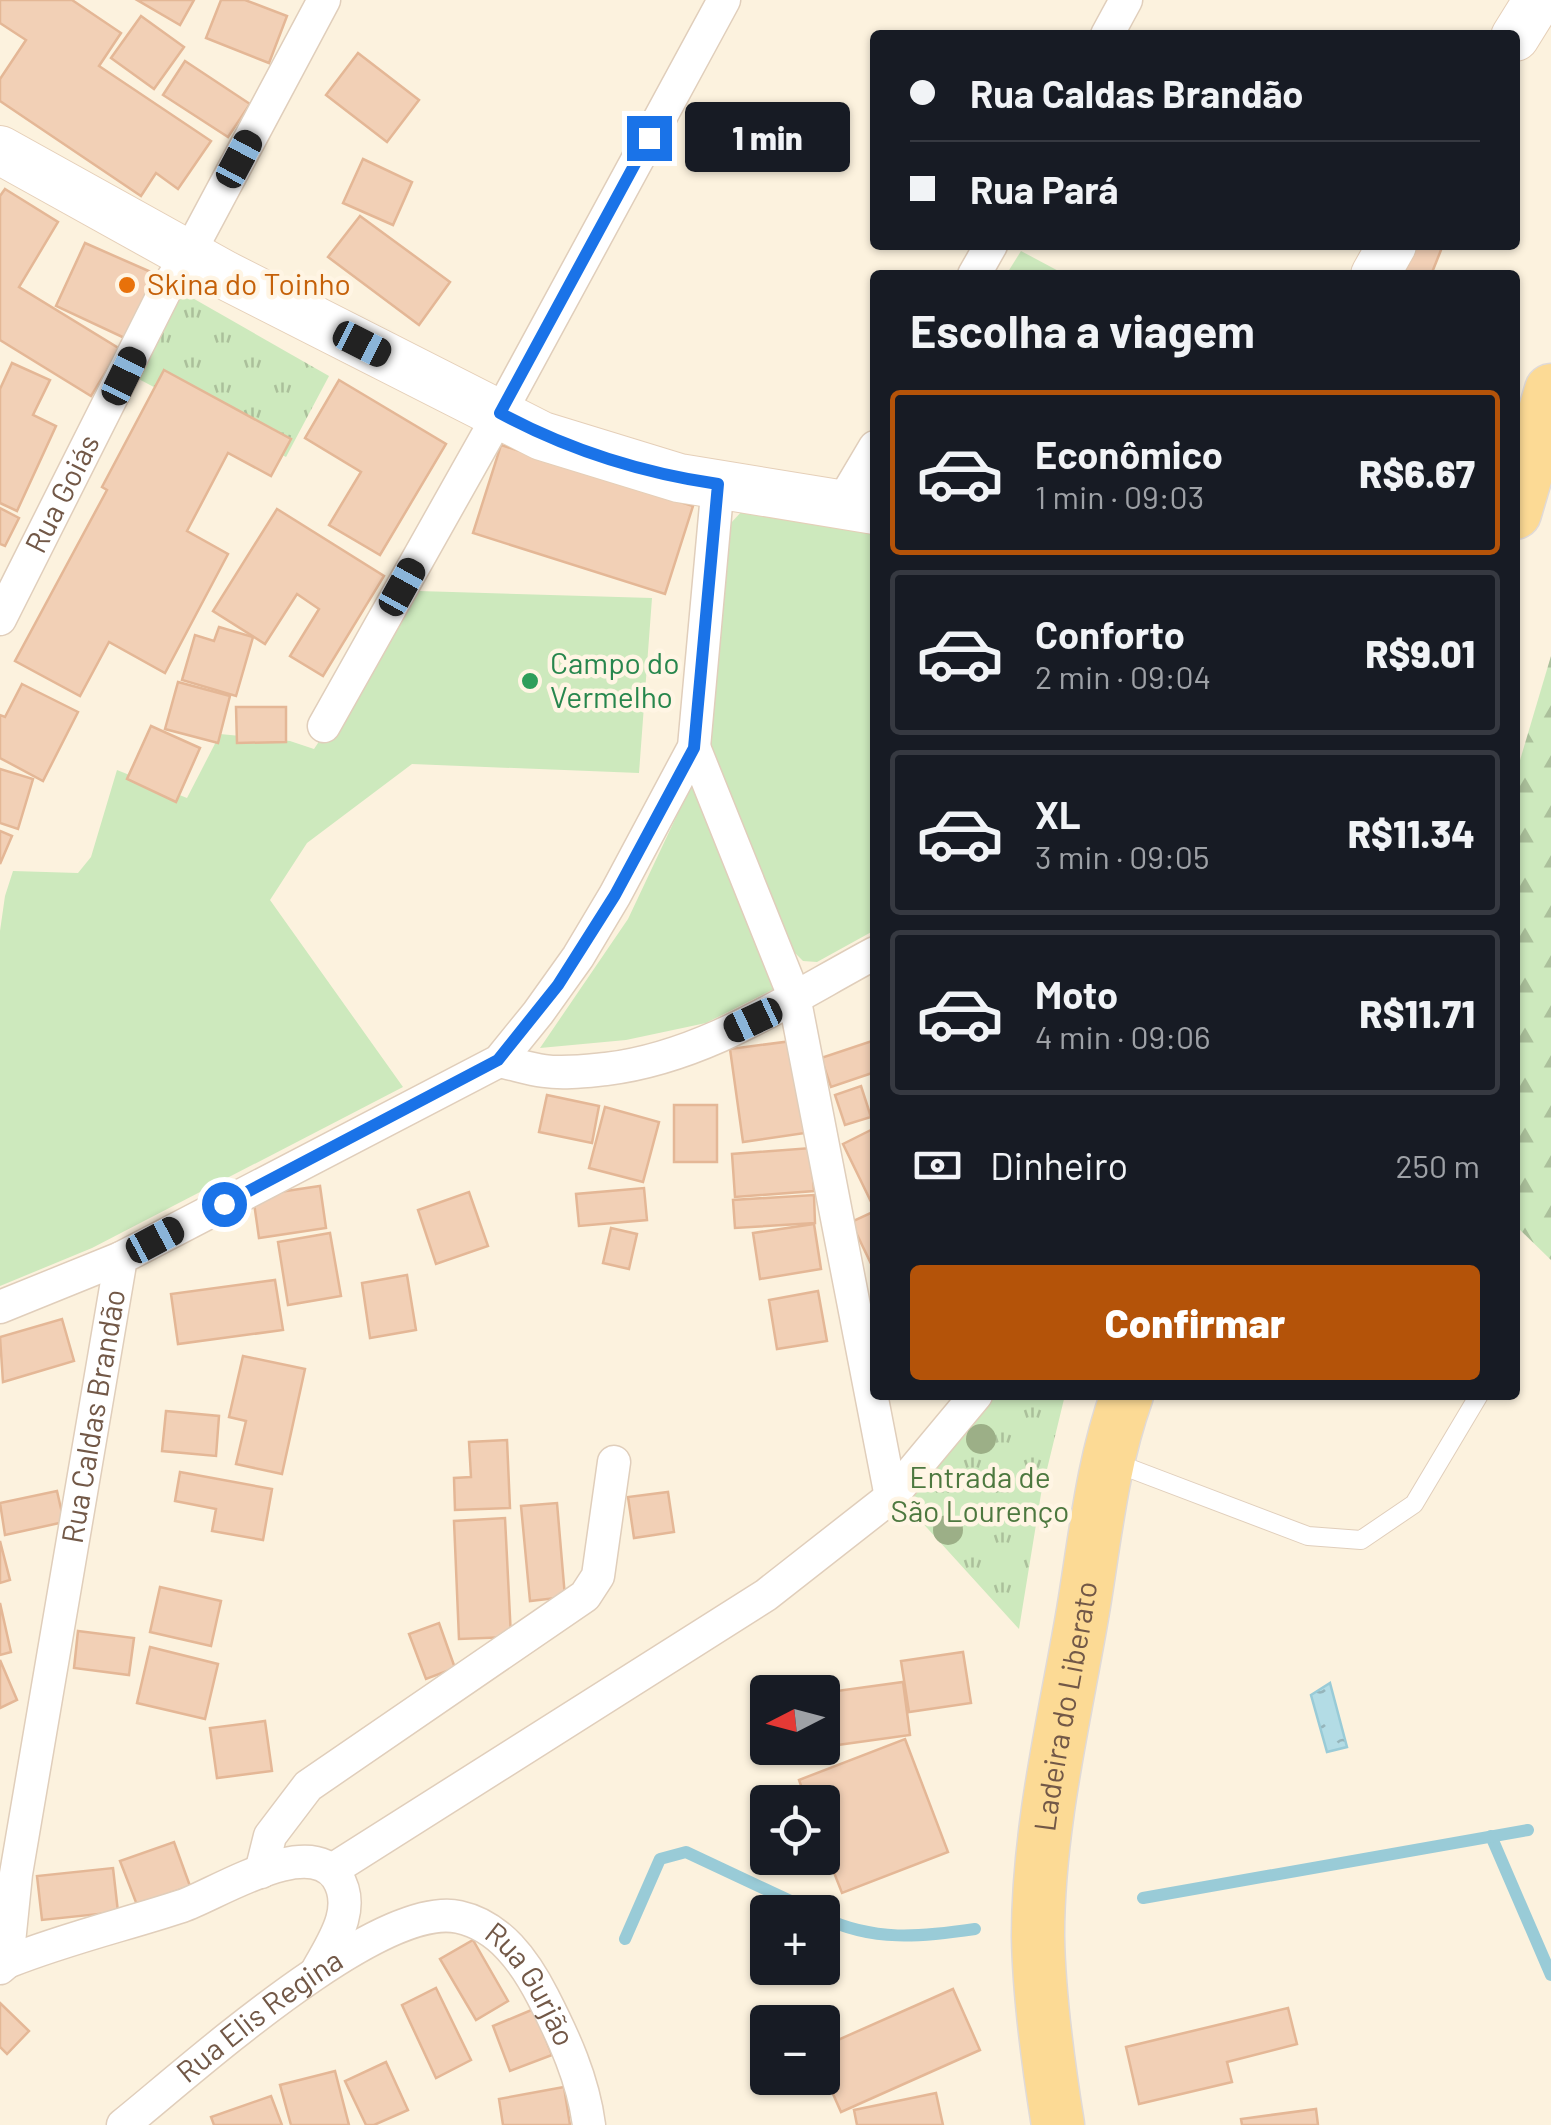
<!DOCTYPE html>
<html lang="pt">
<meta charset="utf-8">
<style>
:root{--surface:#171b24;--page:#242831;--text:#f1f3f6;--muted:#9ea1a6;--line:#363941;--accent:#b45309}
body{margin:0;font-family:Barlow,sans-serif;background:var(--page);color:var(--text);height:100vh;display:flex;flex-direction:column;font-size:38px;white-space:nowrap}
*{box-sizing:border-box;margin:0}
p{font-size:32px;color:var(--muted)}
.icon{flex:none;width:55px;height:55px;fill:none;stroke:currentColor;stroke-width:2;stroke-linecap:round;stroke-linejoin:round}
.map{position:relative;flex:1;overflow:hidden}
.side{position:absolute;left:870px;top:270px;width:650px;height:1130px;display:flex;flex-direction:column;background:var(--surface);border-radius:10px;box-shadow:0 2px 8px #0004}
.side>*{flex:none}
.hud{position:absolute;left:870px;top:30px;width:650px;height:220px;border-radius:10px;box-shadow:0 2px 8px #0004;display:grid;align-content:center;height:220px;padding:0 40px;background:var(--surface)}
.needle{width:65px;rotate:264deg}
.tools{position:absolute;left:750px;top:1675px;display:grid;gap:20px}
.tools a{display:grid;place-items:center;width:90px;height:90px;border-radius:10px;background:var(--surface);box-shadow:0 2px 8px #0004;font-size:50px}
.end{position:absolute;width:45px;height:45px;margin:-22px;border:12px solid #1a73e8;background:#fff;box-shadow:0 0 0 5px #fff}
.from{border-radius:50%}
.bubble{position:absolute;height:70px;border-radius:10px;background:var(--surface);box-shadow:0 2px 8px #0004;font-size:32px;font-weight:800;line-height:70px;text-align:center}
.car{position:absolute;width:30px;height:60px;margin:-30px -15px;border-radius:12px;box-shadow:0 0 8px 2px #0007;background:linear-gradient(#222 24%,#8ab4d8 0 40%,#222 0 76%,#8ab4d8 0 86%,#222 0)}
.hud b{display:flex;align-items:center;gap:35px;height:95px;font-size:38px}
.hud b+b{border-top:2px solid var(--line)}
.hud i{width:25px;height:25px;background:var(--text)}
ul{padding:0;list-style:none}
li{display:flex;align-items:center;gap:30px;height:165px;margin:0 20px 15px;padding:0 20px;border:5px solid var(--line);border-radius:10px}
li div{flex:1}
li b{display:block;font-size:38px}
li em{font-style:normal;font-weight:800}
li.active{border-color:var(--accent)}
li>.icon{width:90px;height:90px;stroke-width:1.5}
h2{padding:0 40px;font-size:45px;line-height:120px}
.pay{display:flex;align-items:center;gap:25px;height:110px;padding:0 40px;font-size:38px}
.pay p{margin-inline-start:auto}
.cta{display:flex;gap:20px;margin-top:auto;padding:20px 40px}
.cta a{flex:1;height:115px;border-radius:10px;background:var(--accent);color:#fff;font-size:40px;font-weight:800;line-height:115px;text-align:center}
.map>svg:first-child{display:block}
.green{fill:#cde9bd}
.forest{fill:url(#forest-firs)}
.park{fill:url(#park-tufts)}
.water{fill:url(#water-ripples);stroke:#99cbd7;stroke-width:2.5}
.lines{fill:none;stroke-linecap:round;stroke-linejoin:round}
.stream{stroke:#99cbd7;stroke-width:12}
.building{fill:#f2d0b6;stroke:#e4b796;stroke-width:2.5}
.lane-casing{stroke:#e0cebb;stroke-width:20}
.street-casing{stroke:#e0cebb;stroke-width:35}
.secondary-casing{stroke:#e5cfb8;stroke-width:50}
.primary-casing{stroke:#e0dad7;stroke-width:55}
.lane{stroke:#fff;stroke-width:18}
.street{stroke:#fff;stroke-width:32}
.secondary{stroke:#fff;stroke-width:48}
.primary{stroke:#fcda95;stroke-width:52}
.tree{fill:#9caf87}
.route{stroke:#1a73e8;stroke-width:12}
.food-dot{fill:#e8710a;stroke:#fff5e4;stroke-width:4}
.leisure-dot{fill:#2e9e5b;stroke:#fff5e4;stroke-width:4}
.labels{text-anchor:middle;stroke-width:9;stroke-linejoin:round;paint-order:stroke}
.food-label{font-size:30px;fill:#c56008;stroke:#fff5e4;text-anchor:start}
.street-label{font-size:30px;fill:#725847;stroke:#fff5e4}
.leisure-label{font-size:30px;fill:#27864d;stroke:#fff5e4;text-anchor:start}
.park-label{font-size:30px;fill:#4d783f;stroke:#fff5e4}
</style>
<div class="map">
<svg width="1551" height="2125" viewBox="0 0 1551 2125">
<defs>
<pattern id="forest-firs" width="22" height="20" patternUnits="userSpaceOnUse" patternTransform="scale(2.5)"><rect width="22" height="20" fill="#cde9bd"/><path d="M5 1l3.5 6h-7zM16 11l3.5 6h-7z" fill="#abc09b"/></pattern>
<pattern id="park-tufts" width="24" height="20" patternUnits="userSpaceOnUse" patternTransform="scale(2.5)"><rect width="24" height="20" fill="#cde9bd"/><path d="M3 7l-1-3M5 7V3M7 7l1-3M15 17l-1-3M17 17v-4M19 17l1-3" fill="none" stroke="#abc09b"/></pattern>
<pattern id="water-ripples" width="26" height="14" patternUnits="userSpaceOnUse" patternTransform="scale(2.5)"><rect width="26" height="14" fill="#b3dce5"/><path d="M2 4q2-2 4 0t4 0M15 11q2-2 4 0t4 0" fill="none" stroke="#96b5bb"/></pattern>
</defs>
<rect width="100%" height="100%" fill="#fcf2de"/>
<g class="green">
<polygon points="1021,251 1066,275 1006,275"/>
<polygon points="743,510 875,533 875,930 817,962 803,961 791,949 704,738 730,524"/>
<polygon points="419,591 652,598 639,773 412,764 307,843 270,900 403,1087 92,1248 0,1286 0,931 5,896 13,871 78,873 91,857 117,770 187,798 220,734 290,741 314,749"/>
<polygon points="695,777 780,986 706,1023 626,1040 540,1048 628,919"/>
</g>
<polygon class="forest" points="1551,656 1551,1260 1515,1225 1515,777"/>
<g class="park">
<polygon points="175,288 329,376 286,457 133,376"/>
<polygon points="994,1395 1065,1395 1041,1494 1019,1629 898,1496"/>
</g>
<polygon class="water" points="1330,1683 1347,1747 1327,1752 1311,1695"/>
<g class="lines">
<g class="stream">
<polyline points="1491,1836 1551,1975"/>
<polyline points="1143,1898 1528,1830"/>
<path d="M822 1917C873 1942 921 1937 975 1929"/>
<polyline points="625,1939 660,1859 686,1852 814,1912"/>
</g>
</g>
<g class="building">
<polygon points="0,0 72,0 121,33 99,66 211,141 178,189 156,173 141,196 0,101 0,79 26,40 0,23"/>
<polygon points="137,0 194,0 180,25"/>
<polygon points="221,0 245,0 287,16 269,63 206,38"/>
<polygon points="141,16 184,47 154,89 111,58"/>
<polygon points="358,53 419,100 387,142 326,95"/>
<polygon points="185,61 250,104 228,137 163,95"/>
<polygon points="363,159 412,182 393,225 343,203"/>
<polygon points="5,189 58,222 19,287 120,349 91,396 0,340 0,196"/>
<polygon points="360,216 450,282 419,325 328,257"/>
<polygon points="85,243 160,276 131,341 56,306"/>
<polygon points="1406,245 1443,245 1431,275 1391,275"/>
<polygon points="12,363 50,380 33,415 56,426 17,511 0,503 0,389"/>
<polygon points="164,370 291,439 271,476 228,453 187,531 228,554 165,673 109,642 80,696 15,661 107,490 102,487"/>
<polygon points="339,380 446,444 380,555 329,525 361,472 305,438"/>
<polygon points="501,445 693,506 665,594 473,533"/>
<polygon points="0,508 19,518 5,546 0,544"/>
<polygon points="277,509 384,576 323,676 290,656 319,609 297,594 265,644 213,611"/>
<polygon points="219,627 253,637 236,696 182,680 195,635 214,641"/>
<polygon points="178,682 230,696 218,743 165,729"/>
<polygon points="22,684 78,712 43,781 0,758 0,715 5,717"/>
<polygon points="236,707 286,707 286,742 237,743"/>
<polygon points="151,726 200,748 176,802 127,779"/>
<polygon points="0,769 33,779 18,829 0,823"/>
<polygon points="0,831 12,836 0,864"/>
<polygon points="875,1040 875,1072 831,1087 821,1058"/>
<polygon points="792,1041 805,1133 743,1142 730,1049"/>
<polygon points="861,1086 871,1117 845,1125 835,1095"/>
<polygon points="547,1095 599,1106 592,1143 539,1132"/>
<rect x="674" y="1105" width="43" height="57"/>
<polygon points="605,1107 659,1122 643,1182 589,1168"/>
<polygon points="875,1128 875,1210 843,1144"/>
<polygon points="811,1148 814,1191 735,1197 732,1154"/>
<polygon points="320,1186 326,1228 259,1238 253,1196"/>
<polygon points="644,1188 647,1220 579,1226 576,1194"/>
<polygon points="469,1192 488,1246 436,1264 418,1210"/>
<polygon points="814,1195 815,1223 735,1228 733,1200"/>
<polygon points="875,1211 875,1272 851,1222"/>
<polygon points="814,1224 821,1269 760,1279 753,1233"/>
<polygon points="611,1228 637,1234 629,1269 603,1263"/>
<polygon points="330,1233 341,1296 288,1305 278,1242"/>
<polygon points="407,1275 416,1330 370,1338 362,1283"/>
<polygon points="275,1280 283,1330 178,1344 171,1294"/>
<polygon points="818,1291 827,1341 777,1349 769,1300"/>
<polygon points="62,1319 74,1361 3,1382 0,1337"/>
<polygon points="243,1356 305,1369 282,1474 236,1464 246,1421 229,1417"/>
<polygon points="166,1411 219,1416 216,1456 162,1451"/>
<polygon points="507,1440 510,1508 455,1510 454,1478 471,1477 469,1442"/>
<polygon points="180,1472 272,1489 263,1540 212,1531 216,1509 175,1501"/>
<polygon points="57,1491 64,1522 5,1535 0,1503"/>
<polygon points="668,1492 674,1532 634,1538 628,1497"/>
<polygon points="557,1503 565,1597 530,1601 521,1506"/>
<polygon points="505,1518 511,1637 459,1639 454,1521"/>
<polygon points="0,1541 10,1580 0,1583"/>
<polygon points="160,1587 221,1601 211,1646 150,1632"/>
<polygon points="0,1603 11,1652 0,1655"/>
<polygon points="439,1623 455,1668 426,1679 409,1634"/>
<polygon points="78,1631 134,1638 129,1675 74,1668"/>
<polygon points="150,1647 218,1664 205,1719 137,1703"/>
<polygon points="963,1652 971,1703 909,1712 901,1661"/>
<polygon points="0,1660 17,1700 0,1708"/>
<polygon points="903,1682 910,1735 823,1747 822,1693"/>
<polygon points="265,1721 272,1771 217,1778 210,1728"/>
<polygon points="905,1739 948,1852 842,1893 822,1842 822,1802 807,1802 799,1780"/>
<polygon points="174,1842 190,1886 137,1905 120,1861"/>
<polygon points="113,1868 118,1912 42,1920 37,1876"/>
<polygon points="473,1940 508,2001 476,2020 440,1959"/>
<polygon points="436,1988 471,2060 436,2078 402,2005"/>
<polygon points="953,1989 980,2050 841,2112 822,2069 822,2047"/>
<polygon points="0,2003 29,2031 7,2054 0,2047"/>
<polygon points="1288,2008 1297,2044 1227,2062 1232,2082 1139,2104 1126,2047"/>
<polygon points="534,2009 552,2055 510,2071 493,2026"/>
<polygon points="386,2062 408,2110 374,2125 366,2125 345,2081"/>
<polygon points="335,2071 349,2125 291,2125 280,2085"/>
<polygon points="564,2087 570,2125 503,2125 499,2099"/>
<polygon points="936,2093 943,2125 857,2125 854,2110"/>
<polygon points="271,2096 282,2125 214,2125 211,2117"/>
<polygon points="1316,2109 1318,2125 1242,2125 1241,2119"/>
</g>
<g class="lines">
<defs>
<polyline id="lane" points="1113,1462 1308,1536 1361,1540 1414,1504 1479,1395"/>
<g id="street">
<polyline points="1107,35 1126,0"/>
<polyline points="974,275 991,245"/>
<polyline points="840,506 875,447"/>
<path id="s1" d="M0 619 166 289 188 255 324 0"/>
<polyline points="324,726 500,413 724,0"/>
<polyline points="694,747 794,996 891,1497"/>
<path d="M499 1061C514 1064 529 1069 544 1071 564 1074 586 1071 606 1069 705 1057 789 999 875 953"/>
<polyline points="0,1307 121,1258"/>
<polyline points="332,1870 766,1595 891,1497 976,1395"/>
<polyline points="261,1872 270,1836 308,1786 585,1596 598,1576 614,1462"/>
<path d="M7 1962C64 1939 124 1925 182 1906 217 1894 308 1834 337 1877 357 1908 333 1942 318 1969"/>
<path id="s2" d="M0 1968 7 1962 16 1874 121 1258 499 1061 538 1013 578 957 615 895 694 747 718 483"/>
<path id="s3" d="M123 2125C187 2074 378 1899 459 1917 500 1926 525 1962 543 1997 564 2038 583 2079 589 2125"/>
</g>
<g id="secondary">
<polyline points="1515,37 1538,0"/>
<polyline points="0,150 225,275 542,436 679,478 875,510"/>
<polyline points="1375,275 1392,245"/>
</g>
<g id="primary">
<polyline points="1515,513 1551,390"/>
<path id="s4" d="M1058 2125C1048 2063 1039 1998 1038 1936 1038 1827 1065 1717 1083 1611 1095 1539 1102 1464 1127 1395"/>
</g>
</defs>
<use href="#lane" class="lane-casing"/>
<use href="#street" class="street-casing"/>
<use href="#secondary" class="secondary-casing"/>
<use href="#primary" class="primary-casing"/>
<use href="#lane" class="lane"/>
<use href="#street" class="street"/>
<use href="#secondary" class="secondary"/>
<use href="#primary" class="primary"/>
</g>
<g class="tree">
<circle cx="981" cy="1439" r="15"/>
<circle cx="948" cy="1530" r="15"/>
</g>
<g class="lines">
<path class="route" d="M224 1204 498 1060 558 985 615 895 694 748 718 484C642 473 567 449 500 413L649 138"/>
</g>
<circle class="food-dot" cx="127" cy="285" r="10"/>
<circle class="leisure-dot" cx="530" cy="681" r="10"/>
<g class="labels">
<g class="food-label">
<text x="147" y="295">Skina do Toinho</text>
</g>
<g class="street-label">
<text dy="10" stroke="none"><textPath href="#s1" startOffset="140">Rua Goiás</textPath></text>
<text dy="10" stroke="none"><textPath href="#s2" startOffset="562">Rua Caldas Brandão</textPath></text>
<text dy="10" stroke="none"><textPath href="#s4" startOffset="422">Ladeira do Liberato</textPath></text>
<text dy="10" stroke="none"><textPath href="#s3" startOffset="505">Rua Gurjão</textPath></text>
<text dy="10" stroke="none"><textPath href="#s3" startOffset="175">Rua Elis Regina</textPath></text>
</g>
<g class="leisure-label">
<text x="550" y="674">Campo do<tspan x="550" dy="34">Vermelho</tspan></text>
</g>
<g class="park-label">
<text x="980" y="1488">Entrada de<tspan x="980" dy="34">São Lourenço</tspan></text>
</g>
</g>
</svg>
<div class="tools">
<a><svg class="needle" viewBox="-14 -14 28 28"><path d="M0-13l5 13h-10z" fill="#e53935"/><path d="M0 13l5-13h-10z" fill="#9ea1a6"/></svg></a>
<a><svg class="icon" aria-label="locate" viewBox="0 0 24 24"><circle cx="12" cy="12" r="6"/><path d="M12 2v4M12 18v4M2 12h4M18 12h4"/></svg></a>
<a>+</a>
<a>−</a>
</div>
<i class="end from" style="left:224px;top:1204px"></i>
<i class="end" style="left:649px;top:138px"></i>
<div class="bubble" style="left:685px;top:102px;width:165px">1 min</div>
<i class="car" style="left:239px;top:159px;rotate:28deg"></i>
<i class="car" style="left:362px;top:344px;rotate:117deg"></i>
<i class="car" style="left:124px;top:376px;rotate:26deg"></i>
<i class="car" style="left:402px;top:587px;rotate:29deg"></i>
<i class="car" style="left:753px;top:1020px;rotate:245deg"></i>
<i class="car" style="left:155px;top:1240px;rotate:62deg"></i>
<div class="hud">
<b><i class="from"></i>Rua Caldas Brandão</b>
<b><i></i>Rua Pará</b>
</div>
<section class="side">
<h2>Escolha a viagem</h2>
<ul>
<li class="active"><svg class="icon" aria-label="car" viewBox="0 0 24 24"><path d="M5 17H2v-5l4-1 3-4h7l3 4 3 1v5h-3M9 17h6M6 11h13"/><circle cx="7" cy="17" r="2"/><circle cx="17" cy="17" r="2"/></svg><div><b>Econômico</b><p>1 min · 09:03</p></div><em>R$6.67</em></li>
<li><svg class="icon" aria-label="car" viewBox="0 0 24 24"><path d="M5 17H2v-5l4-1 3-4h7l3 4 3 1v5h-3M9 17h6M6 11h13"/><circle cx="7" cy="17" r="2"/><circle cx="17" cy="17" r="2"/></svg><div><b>Conforto</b><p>2 min · 09:04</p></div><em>R$9.01</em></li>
<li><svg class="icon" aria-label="car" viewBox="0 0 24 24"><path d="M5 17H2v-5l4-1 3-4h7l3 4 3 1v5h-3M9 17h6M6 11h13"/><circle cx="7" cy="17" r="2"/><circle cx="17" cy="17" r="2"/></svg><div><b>XL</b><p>3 min · 09:05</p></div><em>R$11.34</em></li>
<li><svg class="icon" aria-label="car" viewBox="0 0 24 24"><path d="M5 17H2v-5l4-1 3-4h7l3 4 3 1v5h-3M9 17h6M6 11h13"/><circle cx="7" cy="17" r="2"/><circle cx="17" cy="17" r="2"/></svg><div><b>Moto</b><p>4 min · 09:06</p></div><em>R$11.71</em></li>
</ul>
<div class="pay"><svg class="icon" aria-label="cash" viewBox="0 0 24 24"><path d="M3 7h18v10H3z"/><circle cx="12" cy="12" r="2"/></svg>Dinheiro<p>250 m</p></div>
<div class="cta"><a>Confirmar</a></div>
</section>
</div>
